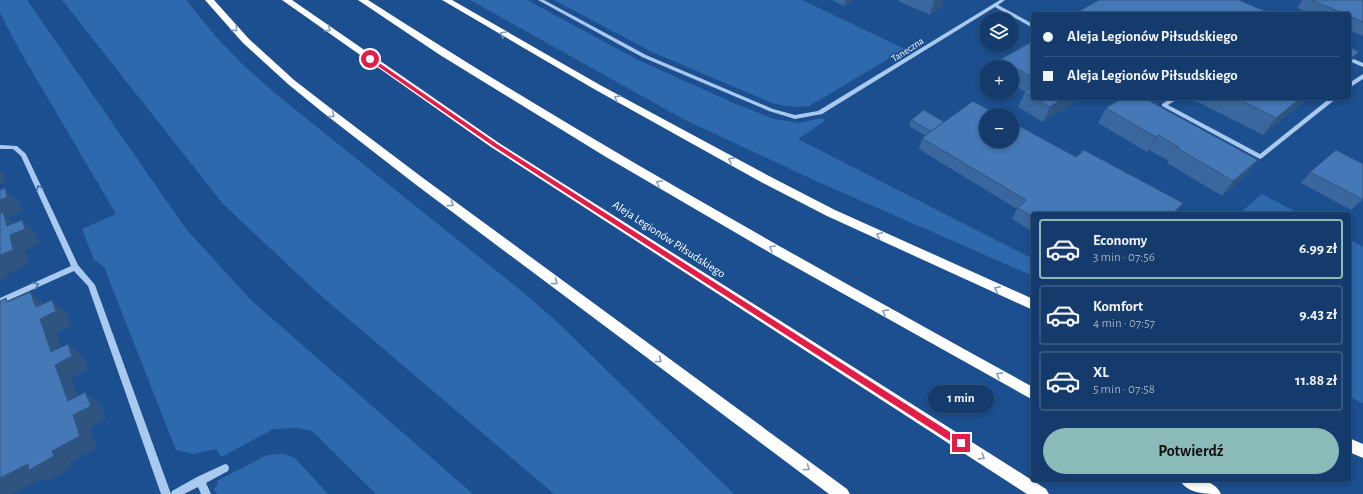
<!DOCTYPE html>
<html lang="pl">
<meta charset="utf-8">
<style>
:root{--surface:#143b6b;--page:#1d4271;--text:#f1f3f6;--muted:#9dadc1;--line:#33557e;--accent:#8bbbb9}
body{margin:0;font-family:"Alegreya Sans",sans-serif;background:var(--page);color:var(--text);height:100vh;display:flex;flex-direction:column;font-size:15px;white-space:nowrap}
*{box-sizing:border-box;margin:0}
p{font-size:13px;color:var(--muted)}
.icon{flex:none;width:22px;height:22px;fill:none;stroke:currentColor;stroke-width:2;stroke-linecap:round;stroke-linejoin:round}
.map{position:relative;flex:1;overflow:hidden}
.sheet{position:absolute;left:1031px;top:212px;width:320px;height:270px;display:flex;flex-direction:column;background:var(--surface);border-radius:4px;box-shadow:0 2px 6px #0003,0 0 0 1px var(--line)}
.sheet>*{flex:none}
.guide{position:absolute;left:1031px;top:12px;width:320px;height:88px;border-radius:4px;box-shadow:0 2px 6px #0003,0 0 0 1px var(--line);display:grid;align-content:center;height:88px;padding:0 12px;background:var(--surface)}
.buttons{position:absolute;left:979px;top:12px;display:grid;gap:8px}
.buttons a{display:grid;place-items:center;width:40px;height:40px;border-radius:50%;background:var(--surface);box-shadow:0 2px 6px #0003,0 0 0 1px var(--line);font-size:20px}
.end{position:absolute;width:18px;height:18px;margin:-9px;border:5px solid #e11d48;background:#fff;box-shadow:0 0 0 2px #fff}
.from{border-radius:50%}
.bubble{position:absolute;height:28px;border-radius:14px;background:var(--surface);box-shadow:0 2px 6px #0003,0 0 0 1px var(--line);font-size:13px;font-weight:700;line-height:28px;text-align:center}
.guide b{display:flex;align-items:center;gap:14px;height:38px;font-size:15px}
.guide b+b{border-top:1px solid var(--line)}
.guide i{width:10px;height:10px;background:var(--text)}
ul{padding:7px 0 0;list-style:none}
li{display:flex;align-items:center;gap:12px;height:60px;margin:0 8px 6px;padding:0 4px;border:2px solid var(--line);border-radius:4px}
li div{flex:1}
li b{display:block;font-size:15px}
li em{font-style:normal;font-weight:700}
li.current{border-color:var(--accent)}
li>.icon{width:36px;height:36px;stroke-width:1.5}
.button{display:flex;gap:8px;margin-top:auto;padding:8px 12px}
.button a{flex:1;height:46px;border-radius:24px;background:var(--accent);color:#111;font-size:16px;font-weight:700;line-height:46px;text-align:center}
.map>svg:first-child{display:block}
.green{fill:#2e69ad}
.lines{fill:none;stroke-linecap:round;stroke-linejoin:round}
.minor{fill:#a9c9ee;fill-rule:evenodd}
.highway{fill:#fff;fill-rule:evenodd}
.wall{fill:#3a679d}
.shaded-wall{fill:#305480}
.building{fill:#4478b7;stroke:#305480}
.oneway{stroke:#829ec1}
.oneway2{stroke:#4674ac}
.route{fill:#e11d48}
.labels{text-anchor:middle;stroke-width:3.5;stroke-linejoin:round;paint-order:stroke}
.far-street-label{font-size:10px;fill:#fff;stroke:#1b4f8f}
.street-label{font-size:12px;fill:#fff;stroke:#1b4f8f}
</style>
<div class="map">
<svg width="1363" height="494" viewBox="0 0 1363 494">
<rect width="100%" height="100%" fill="#1b4f8f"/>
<g class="green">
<polygon points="0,0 27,0 186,229 253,302 473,494 376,494 312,431 297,428 274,429 221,457 216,449 193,454 176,450 104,267 94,260 82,229 116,214 20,51 0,13"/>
<polygon points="62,0 186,0 217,38 244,66 282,99 519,289 555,320 734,494 554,494 320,295 223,204"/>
<polygon points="470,0 527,0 638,60 736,104 774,119 799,123 822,118 825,121 798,139 1033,259 1033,276 816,181 685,120"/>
<path d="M554 0H802L905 49 809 106C796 108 785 106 772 103L652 52Z"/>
<polygon points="1262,194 1300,214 1239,214"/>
<polygon points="1349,239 1363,247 1363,403 1349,397"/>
<polygon points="284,454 295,458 328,494 217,494 214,489 218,484 217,481 267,455"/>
</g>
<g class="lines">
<g class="minor">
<polygon points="538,0 544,0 646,55 773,109 795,115 818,111 1000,0 1005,0 998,5 1033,24 1033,28 995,7 822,114 795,119 769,111 642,57"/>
<polygon points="1349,57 1363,63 1363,67 1349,61"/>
<polygon points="1363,74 1363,79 1349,88 1349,83"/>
<polygon points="1169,98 1176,98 1177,99 1168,105 1260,154 1330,98 1337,98 1262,158 1260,159 1162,106 1162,104 1170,99"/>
<polygon points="0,145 17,146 26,154 78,265 95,285 171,494 172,491 197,477 225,464 228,465 229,468 228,471 206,483 211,494 201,494 198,487 184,494 161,494 88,286 74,271 0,304 0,298 71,266 21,156 13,149 0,149"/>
</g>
<g class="highway">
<polygon points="205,0 214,0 249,39 294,80 329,107 423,178 847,489 850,494 829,494 415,184 321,111 288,84 243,43"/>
<polygon points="282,0 292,0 499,143 1046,489 1049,494 1027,494 491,147"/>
<path d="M358 0H368C584 139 808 263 1033 387V400L774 255 606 157 440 55Z"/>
<polygon points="442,0 452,0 600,85 769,176 835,210 1033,299 1033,310 827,216 761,182 594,89"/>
<polygon points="1349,438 1363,444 1363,458 1349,452"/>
<path d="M1180 480C1195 480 1214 478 1221 494 1206 494 1187 494 1180 480Z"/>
</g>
</g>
<g class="wall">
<polygon points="832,0 854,0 844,6"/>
<polygon points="898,0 945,0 942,2 940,8 930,15 898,1"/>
<polygon points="1302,0 1363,0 1363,36 1349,30 1349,14 1311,14 1297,8"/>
<polygon points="1033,41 1033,98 1081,98 1043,122 1018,107 1025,92 1012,84 1012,67 998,67 1001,59"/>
<polygon points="1192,98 1309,98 1263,135 1192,99"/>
<polygon points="1106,108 1246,175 1222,196 1167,163 1169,161 1149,150 1147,152 1098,123"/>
<polygon points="911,120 944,123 1012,141 1033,214 1033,232 1012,219 1017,209 919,149 922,138 926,136 909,126"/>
<polygon points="1363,164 1363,199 1351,210 1301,183 1310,172"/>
</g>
<g class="shaded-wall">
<polygon points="846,0 854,0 844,6"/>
<polygon points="935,0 945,0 942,2 940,8 930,15 934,1"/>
<polygon points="1359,52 1349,64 1349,60"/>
<polygon points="1064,98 1081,98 1043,122 1050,107"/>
<polygon points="1301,98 1309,98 1263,135 1276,118"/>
<polygon points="1158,135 1149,150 1147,152 1156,137"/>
<polygon points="1258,160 1246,175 1222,196 1233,181"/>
<polygon points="0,170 3,174 6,182 0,184"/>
<polygon points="5,188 19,203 22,212 8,217 17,227 22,220 36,234 39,244 25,250 29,264 7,274 8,277 0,280 0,194"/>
<polygon points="1183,203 1175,214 1172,214"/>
<polygon points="30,292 46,306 52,300 67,314 71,325 56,333 65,360 68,344 84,357 88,370 71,378 83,410 85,392 101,405 106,419 90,428 97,448 70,463 71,468 47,482 42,478 12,494 0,494 0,478 52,451 68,401"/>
</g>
<g class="building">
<polygon points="1099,0 1239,0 1272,14 1074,14"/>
<polygon points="1311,0 1363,0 1363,22 1349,16 1349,14 1345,14"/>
<polygon points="1033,41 1033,78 1001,59"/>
<polygon points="1349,47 1359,52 1349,60"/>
<polygon points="1033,87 1033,97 1024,92"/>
<polygon points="1035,98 1064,98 1050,107"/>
<polygon points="1122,98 1144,98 1258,160 1233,181 1177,148 1179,147 1158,135 1156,137 1106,108"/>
<polygon points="1236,98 1301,98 1276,118"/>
<polygon points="973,101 998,115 986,115 986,141 1012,141 1012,122 1076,157 1084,150 1183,203 1172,214 1033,214 1033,217 1018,208 1026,200 922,138"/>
<polygon points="924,110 944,122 931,131 911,120"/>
<polygon points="1336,150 1363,164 1363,198 1362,199 1310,172"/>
<polygon points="5,188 7,197 0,200 0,190"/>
<polygon points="3,212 7,226 22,220 25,229 10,235 13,250 0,255 0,213"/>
<polygon points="30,292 36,307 52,300 56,311 40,319 51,352 68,344 72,356 55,365 68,401 85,392 91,406 73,415 80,436 52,451 54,456 29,470 28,464 0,478 0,301 6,298 7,302"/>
</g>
<defs><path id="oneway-chevron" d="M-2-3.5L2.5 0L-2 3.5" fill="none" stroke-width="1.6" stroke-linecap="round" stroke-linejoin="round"/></defs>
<g class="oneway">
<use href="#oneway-chevron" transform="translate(235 29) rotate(47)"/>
<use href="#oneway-chevron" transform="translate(328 29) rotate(35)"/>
<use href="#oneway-chevron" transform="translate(503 34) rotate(-150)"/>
<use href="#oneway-chevron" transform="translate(617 98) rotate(-151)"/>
<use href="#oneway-chevron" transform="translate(332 115) rotate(37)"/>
<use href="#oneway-chevron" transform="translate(731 160) rotate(-151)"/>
<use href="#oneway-chevron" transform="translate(659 183) rotate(-150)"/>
<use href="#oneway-chevron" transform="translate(451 204) rotate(37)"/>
<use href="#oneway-chevron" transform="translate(879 235) rotate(-155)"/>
<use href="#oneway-chevron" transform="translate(772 248) rotate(-150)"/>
<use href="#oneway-chevron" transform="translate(555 282) rotate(37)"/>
<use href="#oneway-chevron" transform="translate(997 289) rotate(-156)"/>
<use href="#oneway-chevron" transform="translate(885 312) rotate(-151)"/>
<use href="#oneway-chevron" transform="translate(659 360) rotate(37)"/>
<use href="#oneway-chevron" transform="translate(999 375) rotate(-151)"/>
<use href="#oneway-chevron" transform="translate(982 457) rotate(32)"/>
<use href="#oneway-chevron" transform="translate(807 468) rotate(36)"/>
</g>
<g class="oneway2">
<use href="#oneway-chevron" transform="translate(39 188) rotate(-114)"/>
<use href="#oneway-chevron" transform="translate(36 285) rotate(-24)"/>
</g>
<polygon class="route" points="369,58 372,58 497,144 964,441 964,446 958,446 493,146 369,60"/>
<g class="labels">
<g class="far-street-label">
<text transform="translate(907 49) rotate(-33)" y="4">Taneczna</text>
</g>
<g class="street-label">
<text transform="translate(669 239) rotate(33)" y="4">Aleja Legionów Piłsudskiego</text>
</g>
</g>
</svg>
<div class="buttons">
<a><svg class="icon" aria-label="layers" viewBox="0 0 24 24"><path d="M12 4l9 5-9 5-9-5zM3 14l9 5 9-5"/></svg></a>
<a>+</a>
<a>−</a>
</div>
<i class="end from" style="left:370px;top:59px"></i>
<i class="end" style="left:961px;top:443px"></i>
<div class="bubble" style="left:928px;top:385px;width:66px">1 min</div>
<div class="guide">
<b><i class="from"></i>Aleja Legionów Piłsudskiego</b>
<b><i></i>Aleja Legionów Piłsudskiego</b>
</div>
<section class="sheet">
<ul>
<li class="current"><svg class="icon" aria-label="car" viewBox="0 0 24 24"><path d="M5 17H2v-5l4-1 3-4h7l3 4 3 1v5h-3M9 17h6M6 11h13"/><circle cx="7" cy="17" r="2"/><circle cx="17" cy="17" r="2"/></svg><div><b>Economy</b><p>3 min · 07:56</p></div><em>6.99 zł</em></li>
<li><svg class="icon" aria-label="car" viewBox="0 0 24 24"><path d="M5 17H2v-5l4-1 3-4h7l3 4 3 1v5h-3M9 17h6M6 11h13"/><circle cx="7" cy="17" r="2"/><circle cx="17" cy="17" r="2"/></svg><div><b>Komfort</b><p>4 min · 07:57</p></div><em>9.43 zł</em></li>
<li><svg class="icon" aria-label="car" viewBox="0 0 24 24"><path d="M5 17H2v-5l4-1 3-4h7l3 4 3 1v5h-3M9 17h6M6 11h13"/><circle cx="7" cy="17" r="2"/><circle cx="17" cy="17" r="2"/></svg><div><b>XL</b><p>5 min · 07:58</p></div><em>11.88 zł</em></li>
</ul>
<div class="button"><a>Potwierdź</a></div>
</section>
</div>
